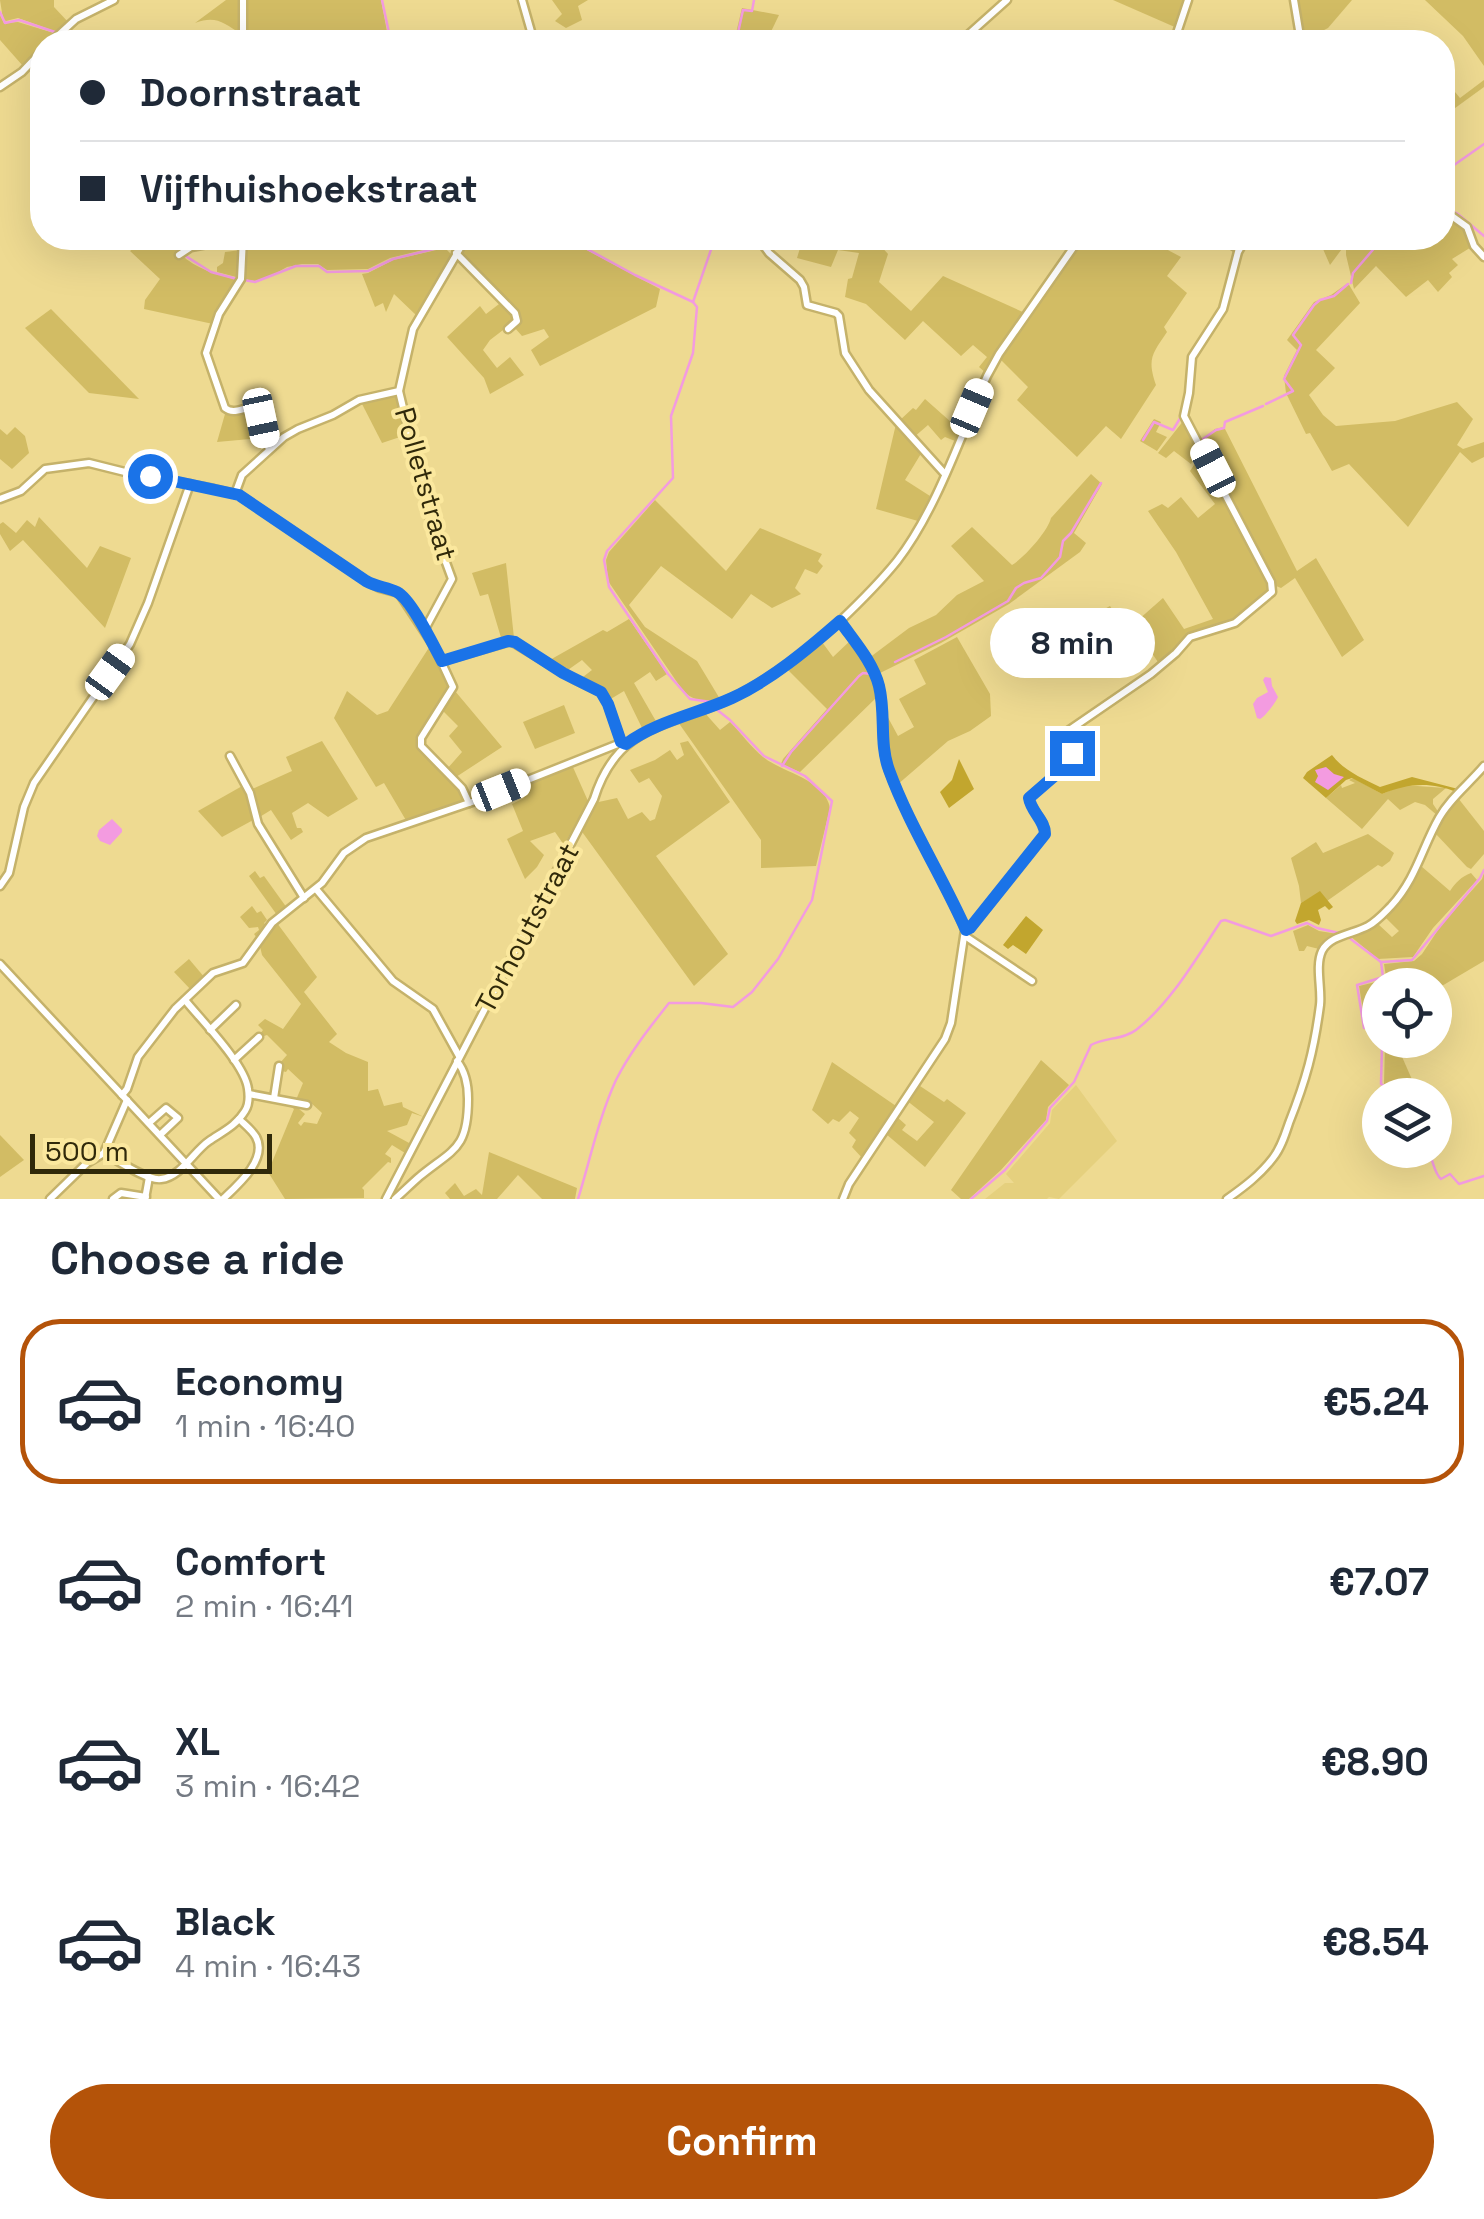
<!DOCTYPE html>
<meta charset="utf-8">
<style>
:root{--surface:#fff;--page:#f6f6f7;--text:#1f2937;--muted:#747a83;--line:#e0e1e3;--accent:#b45309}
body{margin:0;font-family:"Space Grotesk",sans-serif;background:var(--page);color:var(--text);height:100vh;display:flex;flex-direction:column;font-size:38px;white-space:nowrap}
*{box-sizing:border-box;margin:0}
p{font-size:32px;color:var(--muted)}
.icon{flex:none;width:55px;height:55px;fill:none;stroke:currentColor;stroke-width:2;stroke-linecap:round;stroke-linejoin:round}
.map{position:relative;height:1199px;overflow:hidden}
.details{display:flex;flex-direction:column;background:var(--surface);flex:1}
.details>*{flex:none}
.banner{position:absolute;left:30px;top:30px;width:1425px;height:220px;border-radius:40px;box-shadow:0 10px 40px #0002;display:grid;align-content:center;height:220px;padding:0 50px;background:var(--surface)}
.buttons{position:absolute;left:1362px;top:968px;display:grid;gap:20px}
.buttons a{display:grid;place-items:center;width:90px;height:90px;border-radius:50%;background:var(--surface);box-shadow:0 10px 40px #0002;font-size:50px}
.scale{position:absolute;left:30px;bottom:25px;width:242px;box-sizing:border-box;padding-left:10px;border:5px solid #30290a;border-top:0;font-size:28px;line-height:35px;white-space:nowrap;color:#30290a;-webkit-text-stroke:8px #fbe89e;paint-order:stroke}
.end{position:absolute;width:45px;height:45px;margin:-22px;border:12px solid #1a73e8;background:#fff;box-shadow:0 0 0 5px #fff}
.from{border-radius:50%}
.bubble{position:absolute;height:70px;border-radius:35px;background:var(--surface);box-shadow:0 10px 40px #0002;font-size:32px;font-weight:800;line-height:70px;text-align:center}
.car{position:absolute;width:30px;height:60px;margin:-30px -15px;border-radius:12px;box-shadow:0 0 8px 2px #0007;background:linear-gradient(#fff 24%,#345 0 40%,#fff 0 76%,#345 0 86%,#fff 0)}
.banner b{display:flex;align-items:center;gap:35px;height:95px;font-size:38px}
.banner b+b{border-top:2px solid var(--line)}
.banner i{width:25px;height:25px;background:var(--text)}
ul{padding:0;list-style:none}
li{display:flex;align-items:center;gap:30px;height:165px;margin:0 20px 15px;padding:0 30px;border:5px solid transparent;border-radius:40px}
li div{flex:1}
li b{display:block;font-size:38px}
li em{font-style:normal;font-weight:800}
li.active{border-color:var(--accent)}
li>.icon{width:90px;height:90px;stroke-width:1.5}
h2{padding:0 50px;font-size:45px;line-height:120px}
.button{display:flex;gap:20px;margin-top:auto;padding:20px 50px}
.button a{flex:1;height:115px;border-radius:60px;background:var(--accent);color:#fff;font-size:40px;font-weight:800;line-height:115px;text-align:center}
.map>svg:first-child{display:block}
.built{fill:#e5d07e}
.green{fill:#d2bc64}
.forest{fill:#c2a62e}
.water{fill:#f39be0}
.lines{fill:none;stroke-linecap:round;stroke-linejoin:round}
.stream{stroke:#f39be0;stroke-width:2.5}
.minor-casing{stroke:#c5b26a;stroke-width:11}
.minor{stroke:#fff;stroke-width:6}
.route{stroke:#1a73e8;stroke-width:12}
.labels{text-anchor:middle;stroke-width:8;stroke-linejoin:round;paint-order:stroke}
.street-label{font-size:28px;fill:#30290a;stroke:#fbe89e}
</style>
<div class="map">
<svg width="1484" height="1199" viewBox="0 0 1484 1199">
<rect width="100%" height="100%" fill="#eeda91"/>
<polygon class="built" points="1076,1085 1117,1141 1059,1199 1049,1197 1047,1199 985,1199 1005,1183 1014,1183 1006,1174 1050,1123 1052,1110"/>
<g class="green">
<polygon points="0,0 54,0 54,7 69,23 60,33 18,18 6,21 3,19"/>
<path d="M226 0H242L241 34C224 23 216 15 195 23Z"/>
<polygon points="245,0 381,0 389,42 245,42"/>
<polygon points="552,0 588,0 578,6 582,20 566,28 555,21 562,14"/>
<polygon points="1113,0 1183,0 1177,28"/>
<polygon points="1299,0 1352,0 1328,28 1303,41 1297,1"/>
<polygon points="1425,0 1484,0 1484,66 1463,36"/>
<polygon points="742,8 779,15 766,42 734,42"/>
<polygon points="0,15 4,23 18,22 57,34 48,42 42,42 42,48 23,66 0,40"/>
<polygon points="1445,80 1460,98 1484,80 1484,87 1451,111 1443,114 1443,83"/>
<polygon points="1443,210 1464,224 1473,246 1452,259 1458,265 1449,273 1452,277 1438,292 1428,280 1406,297 1376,266 1354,289 1346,255 1346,248 1355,238 1442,238"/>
<path d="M147 238H169C182 265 212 274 239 280L213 324 144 309 145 300 160 279 130 251Z"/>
<polygon points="245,238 447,238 452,243 390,258 368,269 327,270 318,264 302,264 287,267 271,276 255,281 243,279"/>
<polygon points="468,238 564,238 660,289 656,307 540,366 531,350 549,337 544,329 522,336 514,327 520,320 518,313 459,253"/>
<polygon points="803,238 867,238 879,244 888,254 879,282 911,311 943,276 1025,313 986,373 979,367 987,357 973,345 961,356 923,321 905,340 866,304 845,297 848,279 852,278 859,253 838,250 831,267 797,258"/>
<path d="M1085 238H1152L1151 241 1181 257 1167 276 1187 293 1164 327 1167 332C1152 354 1147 359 1156 385L1121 439 1106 426 1077 457 1017 400 1028 387 1000 359Z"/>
<polygon points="1308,238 1350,238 1330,265 1323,249"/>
<polygon points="445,248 452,255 416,315 394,294 386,312 383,303 375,307 362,274 368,273 393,260"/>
<polygon points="241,250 240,278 217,272 217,267 223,263 225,252"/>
<polygon points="1348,283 1360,303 1316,350 1335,368 1309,395 1323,415 1336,426 1395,421 1457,402 1473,419 1457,445 1463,449 1484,442 1484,457 1472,463 1460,452 1408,527 1349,464 1332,471 1310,433 1306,434 1286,393 1284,376 1297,350 1287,340 1314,302 1331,295"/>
<polygon points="503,301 515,321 490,340 483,350 497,368 510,357 524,375 490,394 484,378 447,337 480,306 486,314"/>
<polygon points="51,309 139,399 89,393 25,328"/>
<polygon points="398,395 406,435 382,443 361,402"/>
<polygon points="925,399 960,430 955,441 945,437 941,440 928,425 913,438 899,421 913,408 916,410"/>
<polygon points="253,409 256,411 264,442 251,442 250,439 217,442 225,414"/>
<polygon points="1154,419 1161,422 1156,432 1167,437 1157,451 1140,441"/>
<polygon points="1184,420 1200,448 1191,464 1174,451 1166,458 1158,453"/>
<polygon points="896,424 922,452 905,480 930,496 918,521 876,509"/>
<polygon points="15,427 25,436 29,453 12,469 0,459 0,429 7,435"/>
<polygon points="1224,427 1297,571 1316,558 1364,640 1342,657 1295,578 1281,588 1276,586 1202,439 1215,429"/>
<polygon points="1202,453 1272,588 1237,621 1194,634 1160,665 1147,646 1137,645 1121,652 1096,625 1089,625 1086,619 1110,606 1123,627 1129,628 1163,598 1184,629 1213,619 1176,552 1148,511 1162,504 1168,508 1181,497 1198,518 1215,504 1190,471"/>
<path d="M1091 474 1102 484 1074 533 1086 543 1080 552 1009 604 941 643 878 674 869 658 909 628 936 615 957 595 984 581 951 546 972 527 1012 565C1024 558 1048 531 1051 518Z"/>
<path d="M655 500 726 571 760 528 822 554 818 561 823 566 817 574 805 569 795 588 801 594 772 608 751 594 732 619 661 566 629 605 645 627 697 661 720 699C707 704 692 700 683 691L608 581 606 560 609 552Z"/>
<polygon points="39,517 87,568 100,546 131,558 105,628 23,540 10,551 0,534 0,524 3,522 16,533 27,520 35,527"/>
<polygon points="506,563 514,638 502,641 488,594 480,596 472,573"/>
<polygon points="629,619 667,674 656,681 650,672 634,683 657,723 643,730 624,691 609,700 603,691 579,680 592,670 582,660 565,672 548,661 603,630 607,632"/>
<polygon points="957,637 990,694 991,716 970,731 948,741 897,785 885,751 885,712 898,736 914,727 899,699 926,684 914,660"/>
<polygon points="851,640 871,668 878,696 800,772 781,764 783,759 827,709 786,668 822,642 833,657"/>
<polygon points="430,646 441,663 450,690 418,742 461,788 465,802 407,822 384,783 376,787 334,718 347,691 377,715 388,711"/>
<polygon points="455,691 502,747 456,777 447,769 462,752 449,736 458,726 442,710"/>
<polygon points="564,705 575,733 535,749 523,722"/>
<path d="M704 712 720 730 730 722C741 733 751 747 763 757 783 773 825 779 830 808L816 866 761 868V840L678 722Z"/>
<polygon points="322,741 358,799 328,817 308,803 292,813 297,828 301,828 303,832 291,840 271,810 258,818 250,790 292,771 286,757"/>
<polygon points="688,741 730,802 656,856 728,954 694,986 580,829 594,803 617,798 628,819 642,812 650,821 655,819 662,796 649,778 639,783 630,770 655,760 670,750 677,760 684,755 680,743"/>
<polygon points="572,765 588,801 564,845 555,832 530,841 544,855 537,867 525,879 507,839 523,831 512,804 524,798 518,785"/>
<polygon points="1353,778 1382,794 1403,785 1446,788 1433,799 1433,804 1439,813 1438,816 1425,805 1415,802 1400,810 1388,799 1362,829 1326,798 1341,785 1342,788 1355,783 1349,780"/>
<polygon points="244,785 255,819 222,837 198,811"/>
<polygon points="1458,798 1484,831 1484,854 1471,869 1467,867 1435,833 1443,815"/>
<polygon points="1368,834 1394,853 1390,861 1382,867 1378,865 1327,901 1320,892 1301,903 1299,886 1291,858 1316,842 1323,853"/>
<path d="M1421 866 1450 891C1456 882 1461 877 1471 873L1477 880 1433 928 1413 957 1378 959 1350 936 1378 924 1392 937 1399 931 1385 917 1398 902Z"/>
<polygon points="255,871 260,878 264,876 287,908 277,915 249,876"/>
<polygon points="1484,873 1484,961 1435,990 1435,985 1380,985 1380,1012 1376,1015 1380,1025 1371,1030 1366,1028 1359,986 1384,980 1386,977 1384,964 1414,961 1422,954 1442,924 1482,879"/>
<polygon points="252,906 257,913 261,911 267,920 264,923 267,926 257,938 254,934 259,930 258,927 249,928 240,917"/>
<polygon points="277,923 317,977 304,992 337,1034 329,1042 346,1053 368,1062 368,1091 378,1089 384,1106 402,1102 403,1107 424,1117 412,1113 407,1125 387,1131 411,1144 405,1153 392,1145 385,1154 391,1158 391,1163 388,1162 362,1188 364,1190 364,1198 285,1199 268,1172 294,1109 290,1106 292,1103 305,1114 298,1123 301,1126 304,1122 317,1124 322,1113 310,1102 296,1100 303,1083 288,1069 286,1072 282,1071 283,1065 280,1063 287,1055 267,1035 261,1037 260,1034 263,1030 258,1025 265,1019 283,1029 301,1004 262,955 259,942"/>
<polygon points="1308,925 1319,931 1338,934 1327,939 1319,949 1307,946 1304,951 1299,951 1293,931"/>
<polygon points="189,959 205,978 191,990 174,972"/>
<polygon points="1396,1043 1417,1091 1410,1095 1397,1095 1395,1090 1384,1084 1385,1044"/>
<polygon points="1041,1060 1069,1085 1048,1107 1046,1120 1001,1170 969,1199 961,1199 951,1190"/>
<polygon points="832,1062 896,1106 864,1160 852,1147 856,1140 849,1133 859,1118 850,1111 839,1122 833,1119 828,1124 812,1110"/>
<polygon points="917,1084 944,1102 947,1099 966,1113 925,1167 886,1134 896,1116 906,1125 902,1130 917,1141 934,1122 906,1100"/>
<polygon points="0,1135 24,1160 0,1177"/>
<polygon points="489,1152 577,1188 575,1199 542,1199 518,1175 497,1199 450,1199 445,1193 455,1183 464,1196 476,1189 482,1195"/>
</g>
<g class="forest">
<path d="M1332 755C1344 771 1362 778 1380 787L1412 777 1458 789 1456 792C1430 781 1406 784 1382 794L1352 778 1346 780 1326 798 1303 778 1307 772Z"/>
<polygon points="959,759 974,789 949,808 940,792 952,780"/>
<polygon points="1320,891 1333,907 1329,910 1325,906 1318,910 1321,920 1319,925 1309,920 1297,924 1295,921 1301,903"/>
<polygon points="1026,916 1043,930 1026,954 1013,945 1008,949 1003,945"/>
</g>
<g class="water">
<path d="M1265 677 1271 678 1272 686 1278 697C1276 702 1264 718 1260 719L1257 718 1253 704 1257 698 1268 692 1263 680Z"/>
<polygon points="1326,767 1334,774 1344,777 1328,790 1315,782 1318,776 1315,770"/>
<polygon points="112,819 122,829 122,832 110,845 100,841 97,836 99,830"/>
</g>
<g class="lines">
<g class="stream">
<polyline points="382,0 391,42"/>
<polyline points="0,12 5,23 19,20 58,33"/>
<polyline points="62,37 65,42"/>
<polyline points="736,42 743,10 752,11 754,0"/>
<polyline points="1442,177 1447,170 1484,144"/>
<polyline points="1445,208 1458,214 1484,236"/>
<polyline points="171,238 178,251"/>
<polyline points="567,238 635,275 693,302 697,307 693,353 671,416 673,478 607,551 604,560 609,587 668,674 690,699 711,702"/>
<polyline points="461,250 501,238"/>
<polyline points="184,255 211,272 237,279"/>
<polyline points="244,280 255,282 296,266 319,266 327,272 368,271 393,259 454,244"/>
<polyline points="1351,283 1353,273 1383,238"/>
<polyline points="693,302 715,238"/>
<polyline points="1266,404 1293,391 1284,379 1301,345 1293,335 1314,305 1320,300 1334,296 1348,284"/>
<polyline points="1199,439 1200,441 1216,430 1224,428 1225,422 1263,406"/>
<polyline points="1143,440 1154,422 1173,430 1182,415"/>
<polyline points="895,662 946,637 1008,601 1016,588 1024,583 1041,578 1060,557 1063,541 1071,533 1101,483"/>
<polyline points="782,766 791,752 859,676 863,673 871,674"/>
<polyline points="1348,937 1381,962 1412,960 1480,878 1484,870"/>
<polyline points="1364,1028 1357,985 1383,977 1381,962"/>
<polyline points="1382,1045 1381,1084 1394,1091 1395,1095"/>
<path d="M1424 1150C1435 1157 1432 1171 1441 1179L1450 1174 1459 1184 1484 1176"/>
<path d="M578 1199C590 1160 599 1117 616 1080 630 1052 650 1027 669 1003H701L733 1007 752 992 778 959 812 900 832 801 805 776 764 756 730 720 716 709"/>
<path d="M971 1199 1005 1170 1047 1121 1050 1108 1074 1082 1091 1045C1105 1037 1123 1040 1136 1030 1171 1003 1197 957 1221 921L1225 920 1271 936 1307 923 1317 928 1339 933"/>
</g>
<defs>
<g id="minor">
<polyline points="522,0 534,42"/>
<polyline points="1294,0 1301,42"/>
<polyline points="51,42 76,19 114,0"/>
<polyline points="243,42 243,0"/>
<polyline points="933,42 941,38 951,42"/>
<polyline points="960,42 1007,0"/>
<polyline points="1174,42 1188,0"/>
<polyline points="0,87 22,72 42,51"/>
<polyline points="1442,209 1467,227 1474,246 1484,257"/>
<path d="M243 238 241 279 219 314 206 353 225 408C235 416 246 405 257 408L269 450"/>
<polyline points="758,238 769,253 800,280 804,287 807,305 836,313 839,316 845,353 869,390 944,473"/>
<polyline points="1220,238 1239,249"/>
<polyline points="456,253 515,313 517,321 508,329"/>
<polyline points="179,255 191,247 239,238"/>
<polyline points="399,391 430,519 452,579 425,629"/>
<polyline points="235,494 242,475 284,437 298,429 333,415 359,400 399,391 413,329 466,238"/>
<polyline points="0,499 21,491 45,469 89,463 129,473 214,489 239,495 366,581 380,588 399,593 434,646 453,687 421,738 421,746 462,788 469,803"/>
<path d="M840 621C854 641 873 662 879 686 886 713 879 743 889 770 909 825 942 875 965 929"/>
<polyline points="442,661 511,641 574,679 601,692 608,704 621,742"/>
<polyline points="230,756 250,793 258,824 304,898"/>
<polyline points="0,886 9,873 24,807 34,783 130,644 148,603 190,484"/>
<polyline points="316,889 393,981 433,1009 459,1056"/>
<polyline points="965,936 1032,981"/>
<polyline points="0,964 219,1199"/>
<polyline points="210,1030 236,1005"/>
<polyline points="234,1060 259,1037"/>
<polyline points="249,1094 307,1105"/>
<polyline points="122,1095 127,1089 138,1057 175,1009 213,973 243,963 272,923 322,883 344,853 366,838 475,801 618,744 621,742 626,745"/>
<polyline points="274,1098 279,1066"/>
<polyline points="149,1123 166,1108 178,1118 160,1135"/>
<path d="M104 1153C117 1160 147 1181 161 1179 181 1177 194 1151 209 1141 222 1132 236 1126 245 1111 249 1105 249 1096 248 1089 245 1064 202 1021 185 1000"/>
<polyline points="50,1199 87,1163 104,1153 127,1100"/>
<polyline points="113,1199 121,1193 146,1197"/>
<polyline points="145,1199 149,1177"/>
<path d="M223 1199C238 1185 268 1159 256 1137 252 1130 244 1124 239 1119"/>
<path d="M386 1199 594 799C618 722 672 727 734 697 768 681 812 647 839 622 859 603 880 582 897 561 936 511 961 435 987 376L999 354 1080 238"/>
<path d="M395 1199C403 1192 411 1184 419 1177 453 1149 468 1150 468 1099 468 1086 465 1071 457 1061"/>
<path d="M843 1199 849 1184 945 1039 951 1023 965 930 970 928 1045 834C1046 820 1031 812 1029 798L1073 759 1074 756 1064 738 1065 733 1151 674 1176 653 1190 637 1235 623 1272 592 1271 582 1184 416 1189 393 1192 357 1223 309 1238 252 1246 238"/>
<path d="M1227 1199C1244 1187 1260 1175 1273 1158 1281 1148 1285 1135 1289 1123 1306 1080 1314 1051 1320 1005 1322 989 1315 966 1322 951 1330 935 1354 934 1368 926 1377 921 1384 913 1391 906 1416 879 1422 848 1439 818 1450 798 1469 784 1484 766"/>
</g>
</defs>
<use href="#minor" class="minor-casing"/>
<use href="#minor" class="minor"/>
</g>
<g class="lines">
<path class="route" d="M150 476 239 495 366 581C376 587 387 587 397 592 412 600 433 645 442 661L508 641 515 642 563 673 601 692 608 704 621 742 626 744C657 721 697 714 732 698 771 680 808 649 840 621 854 641 873 662 879 686 886 714 879 743 889 770 909 825 942 876 966 930L970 928 1045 834C1045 820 1031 812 1029 798L1074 759 1072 753"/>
</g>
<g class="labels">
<g class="street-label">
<text transform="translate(426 484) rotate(74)" y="10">Polletstraat</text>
<text transform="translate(527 928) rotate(-62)" y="10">Torhoutstraat</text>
</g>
</g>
</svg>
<div class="buttons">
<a><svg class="icon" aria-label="locate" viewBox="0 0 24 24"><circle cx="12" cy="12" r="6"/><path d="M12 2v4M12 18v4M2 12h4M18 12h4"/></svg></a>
<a><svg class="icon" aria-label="layers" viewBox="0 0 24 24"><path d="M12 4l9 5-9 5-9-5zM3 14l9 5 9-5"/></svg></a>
</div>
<div class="scale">500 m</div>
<i class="end from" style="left:150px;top:476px"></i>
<i class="end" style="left:1072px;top:753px"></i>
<div class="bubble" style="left:990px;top:608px;width:165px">8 min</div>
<i class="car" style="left:972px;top:408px;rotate:23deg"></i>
<i class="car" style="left:261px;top:418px;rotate:168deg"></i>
<i class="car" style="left:1213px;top:468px;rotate:333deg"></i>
<i class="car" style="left:110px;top:672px;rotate:36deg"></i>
<i class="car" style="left:501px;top:790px;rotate:68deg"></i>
<div class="banner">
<b><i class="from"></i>Doornstraat</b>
<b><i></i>Vijfhuishoekstraat</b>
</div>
</div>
<section class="details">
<h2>Choose a ride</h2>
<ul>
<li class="active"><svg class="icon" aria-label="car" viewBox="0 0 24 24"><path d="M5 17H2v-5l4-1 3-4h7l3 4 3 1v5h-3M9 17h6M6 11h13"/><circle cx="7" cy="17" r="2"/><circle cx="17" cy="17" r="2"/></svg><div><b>Economy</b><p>1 min · 16:40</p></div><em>€5.24</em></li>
<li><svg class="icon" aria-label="car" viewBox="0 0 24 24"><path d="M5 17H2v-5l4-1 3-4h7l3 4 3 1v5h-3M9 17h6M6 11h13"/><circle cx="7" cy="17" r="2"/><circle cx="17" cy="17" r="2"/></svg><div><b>Comfort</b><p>2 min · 16:41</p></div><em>€7.07</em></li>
<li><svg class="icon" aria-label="car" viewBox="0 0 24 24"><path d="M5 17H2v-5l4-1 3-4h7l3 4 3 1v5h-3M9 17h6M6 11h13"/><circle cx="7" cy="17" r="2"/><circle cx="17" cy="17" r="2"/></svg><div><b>XL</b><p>3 min · 16:42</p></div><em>€8.90</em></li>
<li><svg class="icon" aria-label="car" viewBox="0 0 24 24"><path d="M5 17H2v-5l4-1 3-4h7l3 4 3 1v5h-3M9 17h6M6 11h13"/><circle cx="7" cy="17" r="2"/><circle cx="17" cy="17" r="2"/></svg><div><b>Black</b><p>4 min · 16:43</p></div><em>€8.54</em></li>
</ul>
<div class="button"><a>Confirm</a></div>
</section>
